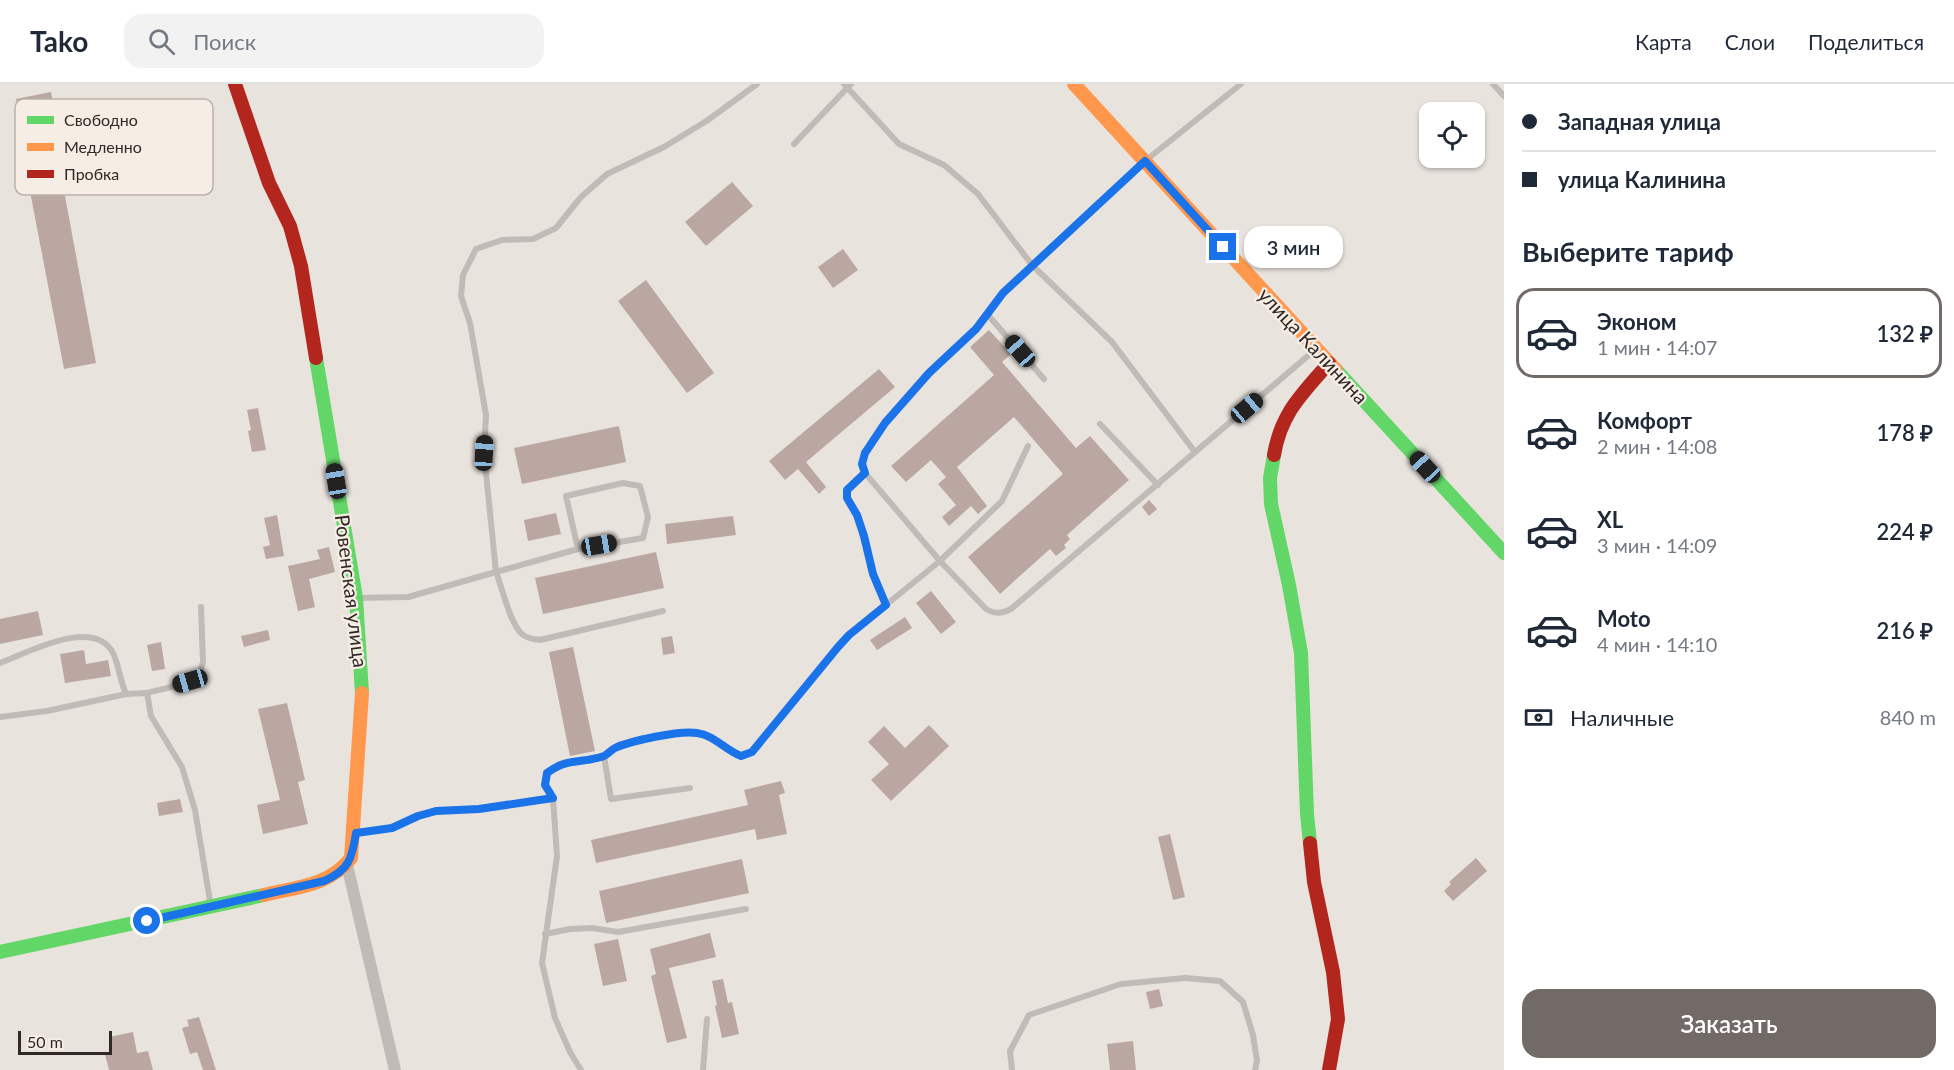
<!DOCTYPE html>
<html lang="ru">
<meta charset="utf-8">
<style>
:root{--surface:#fff;--page:#f2f2f3;--text:#1f2937;--muted:#747a83;--line:#e0e1e3;--accent:#716a66}
body{margin:0;font-family:Lato,sans-serif;background:var(--page);color:var(--text);height:100vh;display:flex;flex-direction:column;font-size:22px;white-space:nowrap}
*{box-sizing:border-box;margin:0}
p{font-size:20px;color:var(--muted)}
.icon{flex:none;width:33px;height:33px;fill:none;stroke:currentColor;stroke-width:2;stroke-linecap:round;stroke-linejoin:round}
.map{position:relative;flex:1;overflow:hidden}
.details{display:flex;flex-direction:column;background:var(--surface);width:450px}
.details>*{flex:none}
.banner{display:grid;align-content:center;height:132px;padding:0 18px;background:var(--surface)}
.tools{position:absolute;left:1419px;top:18px;display:grid;gap:12px}
.tools a{display:grid;place-items:center;width:66px;height:66px;border-radius:12px;background:var(--surface);box-shadow:0 2px 4px #0004;font-size:30px}
.scale{position:absolute;left:18px;bottom:15px;width:94px;box-sizing:border-box;padding-left:6px;border:3px solid #312926;border-top:0;font-size:16px;line-height:21px;white-space:nowrap;color:#312926;-webkit-text-stroke:4px #f6ede4;paint-order:stroke}
.end{position:absolute;width:27px;height:27px;margin:-14px;border:8px solid #1a73e8;background:#fff;box-shadow:0 0 0 3px #fff}
.from{border-radius:50%}
.bubble{position:absolute;height:42px;border-radius:18px;background:var(--surface);box-shadow:0 2px 4px #0004;font-size:20px;font-weight:600;line-height:42px;text-align:center}
.car{position:absolute;width:18px;height:36px;margin:-18px -9px;border-radius:8px;box-shadow:0 0 4px 2px #0007;background:linear-gradient(#222 24%,#8ab4d8 0 40%,#222 0 76%,#8ab4d8 0 86%,#222 0)}
.banner b{display:flex;align-items:center;gap:21px;height:57px;font-size:22px}
.banner b+b{border-top:2px solid var(--line)}
.banner i{width:15px;height:15px;background:var(--text)}
ul{padding:0;list-style:none}
li{display:flex;align-items:center;gap:18px;height:90px;margin:0 12px 9px;padding:0 6px;border:3px solid transparent;border-radius:18px}
li div{flex:1}
li b{display:block;font-size:22px}
li em{font-style:normal;font-weight:600}
li.active{border-color:var(--accent)}
li>.icon{width:54px;height:54px;stroke-width:1.5}
h2{padding:0 18px;font-size:27px;line-height:72px}
.pay{display:flex;align-items:center;gap:15px;height:66px;padding:0 18px;font-size:22px}
.pay p{margin-inline-start:auto}
.primary-button{display:flex;gap:12px;margin-top:auto;padding:12px 18px}
.primary-button a{flex:1;height:69px;border-radius:18px;background:var(--accent);color:#fff;font-size:24px;font-weight:600;line-height:69px;text-align:center}
header{display:flex;align-items:center;gap:36px;box-sizing:border-box;height:84px;padding:0 30px;background:var(--surface);border-bottom:2px solid var(--line)}
header strong{font-size:28px}
nav{display:flex;gap:33px;margin-inline-start:auto;font-size:21px}
.search{width:420px;height:54px;background:var(--page);display:flex;align-items:center;gap:15px;box-sizing:border-box;padding:0 21px;border-radius:18px;color:var(--muted);font-size:22px}
main{display:flex;flex:1;min-height:0}
.map>svg:first-child{display:block}
.building{fill:#bba7a1}
.lines{fill:none;stroke-linecap:round;stroke-linejoin:round}
.lane{stroke:#c1bbb7;stroke-width:6}
.street{stroke:#c1bbb7;stroke-width:12}
.fast{stroke:#63d668;stroke-width:14}
.slow{stroke:#ff974d;stroke-width:14}
.jam{stroke:#b3261e;stroke-width:14}
.route{stroke:#1a73e8;stroke-width:8}
.labels{text-anchor:middle;stroke-width:4.5;stroke-linejoin:round;paint-order:stroke}
.street-label{font-size:20px;fill:#312926;stroke:#f6ede4}
.key{fill:#f6ede4;stroke:#bbb2ab;stroke-width:1.5}
.key-label{font-size:16px;fill:#312926}
</style>
<header>
<strong>Tako</strong>
<div class="search"><svg class="icon" aria-label="search" viewBox="0 0 24 24"><circle cx="10" cy="10" r="6"/><path d="M15 15l6 6"/></svg>Поиск</div>
<nav><a>Карта</a><a>Слои</a><a>Поделиться</a></nav>
</header>
<main>
<div class="map">
<svg width="1504" height="986" viewBox="0 0 1504 986">
<rect width="100%" height="100%" fill="#e9e3de"/>
<g class="building">
<polygon points="51,8 63,72 24,80 21,66 26,66 16,15"/>
<polygon points="62,96 96,279 64,285 29,102"/>
<polygon points="732,98 753,122 706,162 685,138"/>
<polygon points="843,165 858,186 833,204 818,183"/>
<polygon points="646,196 714,289 687,309 618,217"/>
<polygon points="989,246 1011,270 1002,278 1076,364 1090,352 1129,396 1067,451 1070,455 1064,461 1066,464 1056,472 1050,465 1000,510 968,473 1063,390 1014,333 957,383 987,422 978,430 971,422 949,442 942,433 956,421 938,400 946,393 931,376 906,398 891,382 994,291 970,263"/>
<polygon points="879,285 895,303 806,378 826,403 819,410 798,385 785,396 769,377"/>
<polygon points="258,324 266,366 252,368 248,347 251,346 247,326"/>
<polygon points="619,342 626,378 522,400 514,364"/>
<polygon points="1149,416 1157,425 1149,432 1142,423"/>
<polygon points="556,429 561,450 528,457 524,436"/>
<polygon points="277,431 284,472 266,475 263,463 270,461 264,434"/>
<polygon points="733,432 736,451 667,460 665,440"/>
<polygon points="329,463 335,488 309,495 315,523 298,527 288,482 320,475 317,466"/>
<polygon points="656,468 664,504 543,530 535,494"/>
<polygon points="931,507 956,538 941,550 916,519"/>
<polygon points="38,527 43,551 0,560 0,535"/>
<polygon points="905,533 912,544 877,566 870,556"/>
<polygon points="268,546 270,556 244,563 241,552"/>
<polygon points="672,552 675,569 663,571 661,554"/>
<polygon points="161,558 165,585 152,587 147,561"/>
<polygon points="573,563 595,667 570,672 549,568"/>
<polygon points="84,566 86,580 108,576 111,592 65,599 60,570"/>
<polygon points="287,619 305,696 298,698 308,740 263,750 257,721 280,716 258,625"/>
<polygon points="929,641 949,662 891,717 871,696 889,680 868,658 884,642 905,664"/>
<polygon points="781,697 785,709 779,711 787,750 757,756 755,745 596,779 591,756 748,721 744,706"/>
<polygon points="180,715 183,728 159,732 157,719"/>
<polygon points="1170,750 1185,813 1173,816 1158,753"/>
<polygon points="1476,774 1487,787 1453,817 1444,807 1451,800 1449,798"/>
<polygon points="742,775 749,809 606,839 599,807"/>
<polygon points="710,849 716,873 669,884 687,954 667,959 651,892 656,890 650,865"/>
<polygon points="618,855 627,897 603,902 594,860"/>
<polygon points="723,895 728,919 732,918 739,950 722,954 715,922 717,921 712,897"/>
<polygon points="1159,905 1163,922 1150,925 1146,908"/>
<polygon points="199,933 216,986 203,986 197,968 190,970 182,944 189,942 187,936"/>
<polygon points="133,948 137,969 148,967 153,986 109,986 105,970 112,968 109,953"/>
<polygon points="1133,957 1136,986 1110,986 1107,960"/>
</g>
<g class="lines">
<g class="lane">
<polyline points="844,0 899,60 944,81 978,110 1032,181 1112,258 1195,368"/>
<path d="M1241 0 1145 77 1003 209 976 245 929 289 885 339 865 369 862 380 865 389 940 477 986 525C995 530 1001 530 1011 525L1316 265"/>
<polyline points="1493,0 1504,12"/>
<polyline points="794,60 851,0"/>
<polyline points="987,230 1044,295"/>
<polyline points="1100,340 1158,401"/>
<polyline points="865,389 849,404 846,410 857,431 873,490 886,521"/>
<path d="M578 465 566 412 623 399 640 402 648 433 643 454 578 465 496 488C502 503 510 540 522 550 527 555 534 555 540 556L663 527"/>
<polyline points="358,514 408,513 496,488 484,369 486,331 470,239 461,212 463,191 476,165 502,156 533,155 556,144 581,113 607,90 664,63 708,36 757,0"/>
<path d="M0 579C27 569 94 532 113 569 119 581 120 597 126 610"/>
<path d="M147 609C167 603 199 602 203 578L201 523"/>
<polyline points="0,633 47,627 126,610 147,609 151,632 182,683 195,726 211,823"/>
<polyline points="604,672 611,715 690,704"/>
<polyline points="356,749 392,744 418,733 436,727 479,725 553,714"/>
<polyline points="545,850 570,845 592,844 618,848 746,825"/>
<path d="M581 986 570 968 555 934 542 879 557 772 553 714 545 701 547 689C567 674 583 680 604 672 608 670 611 666 615 664 631 657 680 646 697 649 714 651 725 666 741 672L751 668 849 551 940 477 1002 417 1028 362"/>
<polyline points="703,986 707,935"/>
<polyline points="1012,986 1010,967 1029,931 1121,900 1185,894 1220,897 1243,918 1253,951 1257,977 1255,986"/>
</g>
<polyline class="street" points="347,781 395,986"/>
<g class="fast">
<polyline points="316,274 356,514 362,609"/>
<polyline points="1336,286 1504,469"/>
<polyline points="1274,371 1270,394 1271,420 1289,501 1301,569 1307,730 1310,759"/>
<polyline points="0,868 264,811"/>
</g>
<g class="slow">
<polyline points="1074,0 1336,286"/>
<path d="M264 811C297 803 329 802 351 774L362 609"/>
</g>
<g class="jam">
<polyline points="235,0 269,99 290,142 301,182 316,274"/>
<path d="M1274 371C1281 329 1302 310 1329 279"/>
<polyline points="1310,759 1314,798 1333,888 1338,935 1329,986"/>
</g>
</g>
<g class="lines">
<path class="route" d="M147 837 324 797C349 786 352 775 356 749L392 744 418 732 436 727 479 725 553 714 545 701 547 689C568 673 582 680 604 672 608 670 611 666 615 664 630 657 680 646 697 649 714 651 725 666 741 672L752 668 838 563 849 551 886 521 873 490 864 452 857 431 847 414V406L865 389 862 380 865 369 885 339 929 289 976 245 1003 209 1145 77 1223 163"/>
</g>
<g class="labels">
<g class="street-label">
<text transform="translate(1313 262) rotate(47)" y="7">улица Калинина</text>
<text transform="translate(351 507) rotate(83)" y="7">Ровенская улица</text>
</g>
</g>
<rect x="15" y="15" width="198" height="96" rx="9" class="key"/>
<rect x="27" y="32" width="27" height="8" fill="#63d668"/>
<rect x="27" y="59" width="27" height="8" fill="#ff974d"/>
<rect x="27" y="86" width="27" height="8" fill="#b3261e"/>
<g class="key-label">
<text x="64" y="42">Свободно</text>
<text x="64" y="69">Медленно</text>
<text x="64" y="96">Пробка</text>
</g>
</svg>
<div class="tools">
<a><svg class="icon" aria-label="locate" viewBox="0 0 24 24"><circle cx="12" cy="12" r="6"/><path d="M12 2v4M12 18v4M2 12h4M18 12h4"/></svg></a>
</div>
<div class="scale">50 m</div>
<i class="end from" style="left:147px;top:837px"></i>
<i class="end" style="left:1223px;top:163px"></i>
<div class="bubble" style="left:1244px;top:142px;width:99px">3 мин</div>
<i class="car" style="left:1020px;top:267px;rotate:319deg"></i>
<i class="car" style="left:1247px;top:324px;rotate:50deg"></i>
<i class="car" style="left:484px;top:369px;rotate:3deg"></i>
<i class="car" style="left:1425px;top:383px;rotate:317deg"></i>
<i class="car" style="left:336px;top:397px;rotate:351deg"></i>
<i class="car" style="left:599px;top:461px;rotate:80deg"></i>
<i class="car" style="left:190px;top:597px;rotate:254deg"></i>
</div>
<section class="details">
<div class="banner">
<b><i class="from"></i>Западная улица</b>
<b><i></i>улица Калинина</b>
</div>
<h2>Выберите тариф</h2>
<ul>
<li class="active"><svg class="icon" aria-label="car" viewBox="0 0 24 24"><path d="M5 17H2v-5l4-1 3-4h7l3 4 3 1v5h-3M9 17h6M6 11h13"/><circle cx="7" cy="17" r="2"/><circle cx="17" cy="17" r="2"/></svg><div><b>Эконом</b><p>1 мин · 14:07</p></div><em>132 ₽</em></li>
<li><svg class="icon" aria-label="car" viewBox="0 0 24 24"><path d="M5 17H2v-5l4-1 3-4h7l3 4 3 1v5h-3M9 17h6M6 11h13"/><circle cx="7" cy="17" r="2"/><circle cx="17" cy="17" r="2"/></svg><div><b>Комфорт</b><p>2 мин · 14:08</p></div><em>178 ₽</em></li>
<li><svg class="icon" aria-label="car" viewBox="0 0 24 24"><path d="M5 17H2v-5l4-1 3-4h7l3 4 3 1v5h-3M9 17h6M6 11h13"/><circle cx="7" cy="17" r="2"/><circle cx="17" cy="17" r="2"/></svg><div><b>XL</b><p>3 мин · 14:09</p></div><em>224 ₽</em></li>
<li><svg class="icon" aria-label="car" viewBox="0 0 24 24"><path d="M5 17H2v-5l4-1 3-4h7l3 4 3 1v5h-3M9 17h6M6 11h13"/><circle cx="7" cy="17" r="2"/><circle cx="17" cy="17" r="2"/></svg><div><b>Moto</b><p>4 мин · 14:10</p></div><em>216 ₽</em></li>
</ul>
<div class="pay"><svg class="icon" aria-label="cash" viewBox="0 0 24 24"><path d="M3 7h18v10H3z"/><circle cx="12" cy="12" r="2"/></svg>Наличные<p>840 m</p></div>
<div class="primary-button"><a>Заказать</a></div>
</section>
</main>
